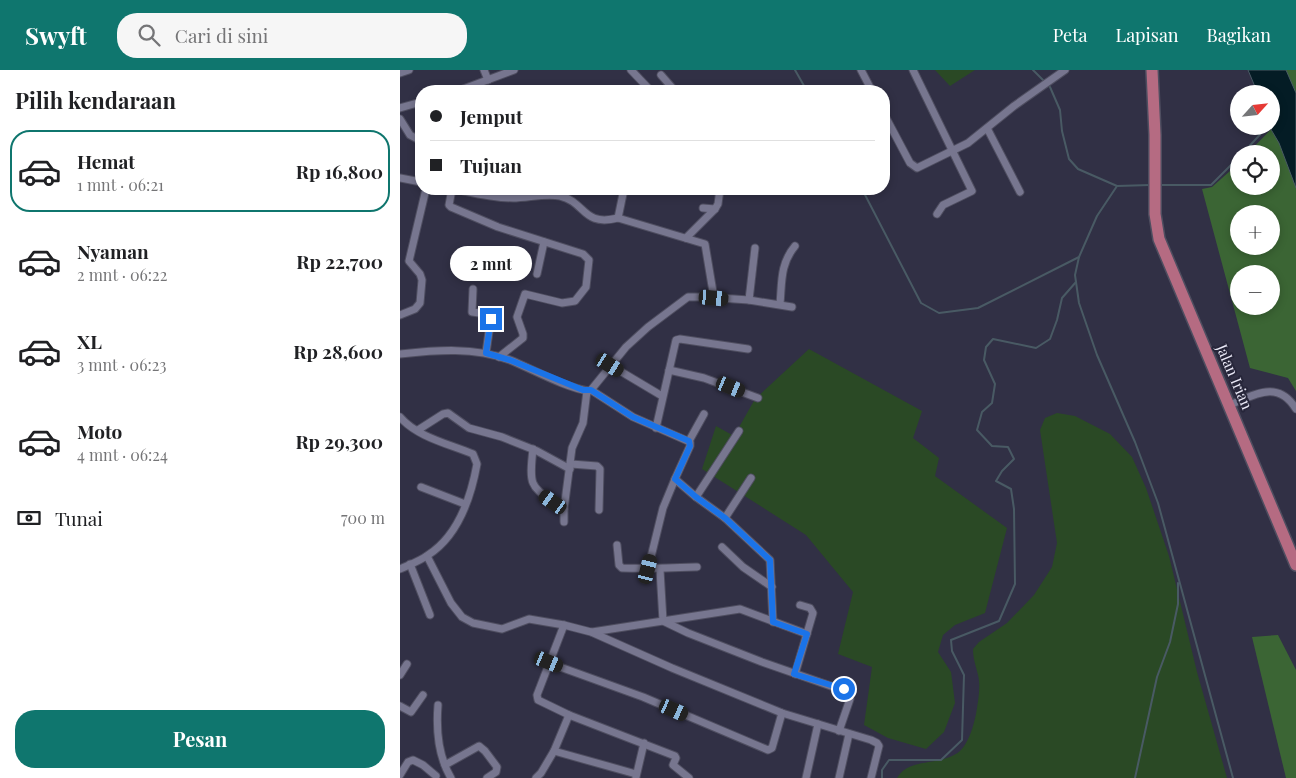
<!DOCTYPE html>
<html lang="id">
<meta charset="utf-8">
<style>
:root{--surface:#fff;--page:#f6f6f6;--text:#202124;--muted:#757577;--line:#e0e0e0;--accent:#0f766e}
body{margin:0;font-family:"Playfair Display",serif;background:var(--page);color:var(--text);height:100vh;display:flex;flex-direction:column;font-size:19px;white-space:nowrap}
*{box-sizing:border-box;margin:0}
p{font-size:16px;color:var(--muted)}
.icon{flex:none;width:28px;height:28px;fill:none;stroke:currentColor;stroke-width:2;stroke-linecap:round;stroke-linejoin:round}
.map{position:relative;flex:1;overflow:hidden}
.details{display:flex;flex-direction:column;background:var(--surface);width:400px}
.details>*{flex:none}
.banner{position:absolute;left:15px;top:15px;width:475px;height:110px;border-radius:20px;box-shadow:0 2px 8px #0003;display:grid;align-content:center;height:110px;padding:0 15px;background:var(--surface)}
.needle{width:32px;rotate:63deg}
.buttons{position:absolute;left:830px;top:15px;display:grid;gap:10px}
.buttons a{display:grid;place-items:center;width:50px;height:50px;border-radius:50%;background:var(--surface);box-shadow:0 2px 8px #0003;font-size:25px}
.end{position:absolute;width:22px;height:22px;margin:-11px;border:6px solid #1a73e8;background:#fff;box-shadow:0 0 0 2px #fff}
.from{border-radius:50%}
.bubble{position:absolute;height:35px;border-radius:18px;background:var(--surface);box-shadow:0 2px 8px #0003;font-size:16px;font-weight:700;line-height:35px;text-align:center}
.car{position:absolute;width:15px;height:30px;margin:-15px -8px;border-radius:6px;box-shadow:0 0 4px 1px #0007;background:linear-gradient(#222 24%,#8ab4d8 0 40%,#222 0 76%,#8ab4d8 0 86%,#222 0)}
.banner b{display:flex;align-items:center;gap:18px;height:48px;font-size:19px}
.banner b+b{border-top:1px solid var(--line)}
.banner i{width:12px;height:12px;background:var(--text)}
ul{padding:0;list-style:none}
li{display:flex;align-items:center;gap:15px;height:82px;margin:0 10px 8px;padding:0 5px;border:2px solid transparent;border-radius:20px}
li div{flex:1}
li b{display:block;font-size:19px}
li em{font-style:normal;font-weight:700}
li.active{border-color:var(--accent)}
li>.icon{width:45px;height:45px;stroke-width:1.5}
h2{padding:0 15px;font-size:22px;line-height:60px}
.pay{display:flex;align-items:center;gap:12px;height:55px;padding:0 15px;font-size:19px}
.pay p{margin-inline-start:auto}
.button{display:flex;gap:10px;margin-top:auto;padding:10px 15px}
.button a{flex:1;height:58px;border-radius:20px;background:var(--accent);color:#fff;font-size:20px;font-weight:700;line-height:58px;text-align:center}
header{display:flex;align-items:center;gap:30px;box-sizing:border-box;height:70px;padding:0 25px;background:var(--accent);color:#fff}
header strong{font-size:24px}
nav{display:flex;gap:28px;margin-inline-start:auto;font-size:18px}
.search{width:350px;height:45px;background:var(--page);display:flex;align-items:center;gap:12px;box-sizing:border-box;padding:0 18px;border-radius:20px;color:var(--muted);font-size:19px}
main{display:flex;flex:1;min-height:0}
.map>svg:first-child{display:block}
.green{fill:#2a4925}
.forest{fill:#3b6534;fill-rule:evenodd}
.water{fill:#041c25;stroke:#495a64}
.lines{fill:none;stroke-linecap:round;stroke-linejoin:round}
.stream{stroke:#495a64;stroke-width:2}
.street-casing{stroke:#4f4e60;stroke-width:9}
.primary-casing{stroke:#4f4e60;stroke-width:14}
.street{stroke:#77768f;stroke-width:7}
.primary{stroke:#b56b82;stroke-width:11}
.route{stroke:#1a73e8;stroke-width:6}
.labels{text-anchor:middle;stroke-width:4;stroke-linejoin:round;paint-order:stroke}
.street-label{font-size:15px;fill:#eae9f7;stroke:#27263a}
</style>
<header>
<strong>Swyft</strong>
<div class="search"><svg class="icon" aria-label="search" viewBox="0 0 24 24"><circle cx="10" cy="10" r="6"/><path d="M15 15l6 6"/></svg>Cari di sini</div>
<nav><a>Peta</a><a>Lapisan</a><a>Bagikan</a></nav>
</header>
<main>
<section class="details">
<h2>Pilih kendaraan</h2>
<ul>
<li class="active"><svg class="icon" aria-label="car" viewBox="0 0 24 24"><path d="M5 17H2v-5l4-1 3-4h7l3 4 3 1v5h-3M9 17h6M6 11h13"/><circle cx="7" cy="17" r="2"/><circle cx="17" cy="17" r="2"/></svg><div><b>Hemat</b><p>1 mnt · 06:21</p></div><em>Rp 16,800</em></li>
<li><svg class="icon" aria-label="car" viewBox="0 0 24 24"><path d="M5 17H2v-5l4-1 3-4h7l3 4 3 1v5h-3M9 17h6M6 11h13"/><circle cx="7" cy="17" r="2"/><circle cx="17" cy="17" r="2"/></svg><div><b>Nyaman</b><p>2 mnt · 06:22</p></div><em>Rp 22,700</em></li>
<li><svg class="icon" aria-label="car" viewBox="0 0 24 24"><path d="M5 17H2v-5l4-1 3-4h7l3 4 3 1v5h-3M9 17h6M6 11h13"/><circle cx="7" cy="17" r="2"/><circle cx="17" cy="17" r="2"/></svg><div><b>XL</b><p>3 mnt · 06:23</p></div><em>Rp 28,600</em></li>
<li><svg class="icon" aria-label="car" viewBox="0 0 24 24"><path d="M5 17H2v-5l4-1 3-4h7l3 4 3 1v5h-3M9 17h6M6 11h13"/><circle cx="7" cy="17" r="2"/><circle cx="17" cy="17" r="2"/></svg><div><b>Moto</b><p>4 mnt · 06:24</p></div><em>Rp 29,300</em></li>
</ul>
<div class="pay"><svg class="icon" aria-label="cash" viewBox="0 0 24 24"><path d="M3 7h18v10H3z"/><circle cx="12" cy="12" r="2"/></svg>Tunai<p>700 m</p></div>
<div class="button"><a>Pesan</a></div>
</section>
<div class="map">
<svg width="896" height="708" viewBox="0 0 896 708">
<rect width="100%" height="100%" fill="#313045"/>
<g class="green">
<polygon points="535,0 575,0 550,16"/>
<polygon points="409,279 522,341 513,368 539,388 535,406 607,458 585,543 555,555 543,565 538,582 551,602 555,633 544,662 526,679 488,668 464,655 472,597 438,584 453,522 406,465 302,399 316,356 334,366 355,329"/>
<path d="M657 343 675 346 710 364 732 387 746 418 769 486 797 602 827 708H497C510 684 552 700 566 673 571 665 574 653 576 644 578 632 581 617 578 605 576 596 573 589 573 579L579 572 607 553 634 525 652 497 657 473 640 360 645 348Z"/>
</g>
<g class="forest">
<path d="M877 0H896V321L888 308 850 298 802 119 812 117 839 93V116H871V84H847L879 51ZM839 144H871V176H839ZM839 204H871V236H839Z"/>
<polygon points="878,565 896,600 896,708 886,708 852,567"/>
</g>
<polygon class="water" points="848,0 886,0 896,23 896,118 879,73 869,56 871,56 871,24 858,24"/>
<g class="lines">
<g class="stream">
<polyline points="395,0 407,21"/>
<polyline points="633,0 650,17 660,40 662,61 669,89 678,99 717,116 750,115"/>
<polyline points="842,84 868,56"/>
<polyline points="760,115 811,115 839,87"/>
<polyline points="462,119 521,233 539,243 578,238 679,187 697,146 717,116"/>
<polyline points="679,187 675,205 679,233 697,285 735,372 758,433 833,708"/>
<polyline points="482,708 482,700 489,690 541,690 562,670 564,605 552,581 551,570 599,551 615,514 614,439 611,419 596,411 602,401 614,389 608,377 592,376 577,360 582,342 592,333 595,314 584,290 586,277 593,269 636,278 650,269 657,250 662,228 676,212"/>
<polyline points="735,708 757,607 770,572 778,534 778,513"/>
</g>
<defs>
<g id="street">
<polyline points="84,0 88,10"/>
<polyline points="231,0 251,21"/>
<polyline points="461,0 472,21"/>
<polyline points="513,0 572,121 543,135 537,144"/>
<polyline points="0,3 9,0"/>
<polyline points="261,5 275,21"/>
<polyline points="58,21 114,0"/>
<polyline points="0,38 21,32"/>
<polyline points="484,44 510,93 517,98 568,73 614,36 665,0"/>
<polyline points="0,49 10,65 21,71"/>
<polyline points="587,58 620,122"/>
<polyline points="0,108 21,112"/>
<polyline points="52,119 49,135 51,137 98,157 183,184 189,190 186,217 175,231 162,233 125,224 117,247 123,264 123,268 99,287"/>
<path d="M55 119C74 123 93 128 113 128 128 128 145 123 160 126 186 132 182 157 218 148"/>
<polyline points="224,119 218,148 305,174 314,228"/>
<polyline points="303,138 315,139"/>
<polyline points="286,168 315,139 318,134 320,119"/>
<polyline points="137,204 144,172"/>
<polyline points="73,219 72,242 87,244 91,247 86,283"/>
<polyline points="349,230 355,178"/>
<path d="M380 234C382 212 380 194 395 176"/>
<polyline points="0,245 15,239 20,233 22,210 20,204 9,191 26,119"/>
<path d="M0 284C38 280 73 277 110 290 132 299 166 318 189 321L191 320 226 277 248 257 288 227H305L349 230 392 237"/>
<polyline points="210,295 262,326"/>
<polyline points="269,300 304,308 358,328"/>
<polyline points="191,320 233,347 290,372 290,376 275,409 296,427 325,448 370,490 373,552"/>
<path d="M830 335C854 325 878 309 896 339"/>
<path d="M0 347C17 367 49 374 73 384L77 394C71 427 58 466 28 485 20 491 9 495 0 499"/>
<polyline points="256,358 276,270 280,269 348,279"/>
<polyline points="18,360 43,344 48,343 69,358 102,367 137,381 170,399"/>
<polyline points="289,371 304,344"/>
<path d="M133 379C128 421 132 416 164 439"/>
<polyline points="171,394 197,396 200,399 199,440"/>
<polyline points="21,417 65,434"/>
<polyline points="296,427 339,361"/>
<polyline points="325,448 351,408"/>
<polyline points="164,452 164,439 172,378 183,353 187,321"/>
<path d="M217 475 219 495 222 498C248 499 272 498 297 497"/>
<polyline points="322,477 343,497 372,517"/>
<polyline points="27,486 51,533 62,547 73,553 102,559 129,549 164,555 191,562 272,598 382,643 471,670 477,673 479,676 471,708"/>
<polyline points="10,494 30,545"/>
<polyline points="248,499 263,438 275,409"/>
<polyline points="260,500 263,551 340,539 407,564"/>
<polyline points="164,555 137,625 138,630 169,645 275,686 276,688 273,695 289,708"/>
<polyline points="192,562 263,551 288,563 362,592 448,622 450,629 439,661"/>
<polyline points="149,593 243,627 368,680 372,678 382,643"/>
<polyline points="395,604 413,543 410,538 400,535"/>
<polyline points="0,605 7,594"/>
<path d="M38 635C36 660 38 686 51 708"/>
<polyline points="0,636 11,642 23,625"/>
<polyline points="169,645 154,681 236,704"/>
<polyline points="45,695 79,676 85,681 97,697 96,702 87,708"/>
<polyline points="0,705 8,692 13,690 23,695 36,706"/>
<polyline points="236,707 244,673"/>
<polyline points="136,708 141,703 154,681"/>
<polyline points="406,708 418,654"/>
<polyline points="439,708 449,664"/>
</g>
<polyline id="primary" points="752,0 755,65 755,144 759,169 896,495"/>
</defs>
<use href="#street" class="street-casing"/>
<use href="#primary" class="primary-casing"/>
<use href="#street" class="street"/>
<use href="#primary" class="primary"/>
</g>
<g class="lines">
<polyline class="route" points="91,249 86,283 110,290 183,320 191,320 233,347 289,371 290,376 275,409 296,427 325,448 370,490 373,552 407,564 394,604 444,619"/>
</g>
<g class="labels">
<g class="street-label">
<text transform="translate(834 307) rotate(67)" y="5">Jalan Irian</text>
</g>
</g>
</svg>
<div class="buttons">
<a><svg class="needle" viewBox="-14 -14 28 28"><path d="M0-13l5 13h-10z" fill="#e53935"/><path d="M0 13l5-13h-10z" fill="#757577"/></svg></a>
<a><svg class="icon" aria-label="locate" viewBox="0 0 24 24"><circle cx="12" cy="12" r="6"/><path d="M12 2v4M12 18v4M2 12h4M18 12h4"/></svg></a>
<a>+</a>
<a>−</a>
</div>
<i class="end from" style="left:444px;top:619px"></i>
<i class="end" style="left:91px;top:249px"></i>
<div class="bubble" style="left:50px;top:176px;width:82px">2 mnt</div>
<i class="car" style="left:314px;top:228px;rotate:95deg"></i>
<i class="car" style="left:210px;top:295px;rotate:122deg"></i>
<i class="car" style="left:331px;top:317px;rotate:112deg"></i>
<i class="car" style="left:153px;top:432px;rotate:305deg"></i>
<i class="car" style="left:248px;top:499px;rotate:14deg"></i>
<i class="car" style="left:149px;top:592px;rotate:112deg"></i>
<i class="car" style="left:274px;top:640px;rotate:114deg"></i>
<div class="banner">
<b><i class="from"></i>Jemput</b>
<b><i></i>Tujuan</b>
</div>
</div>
</main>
